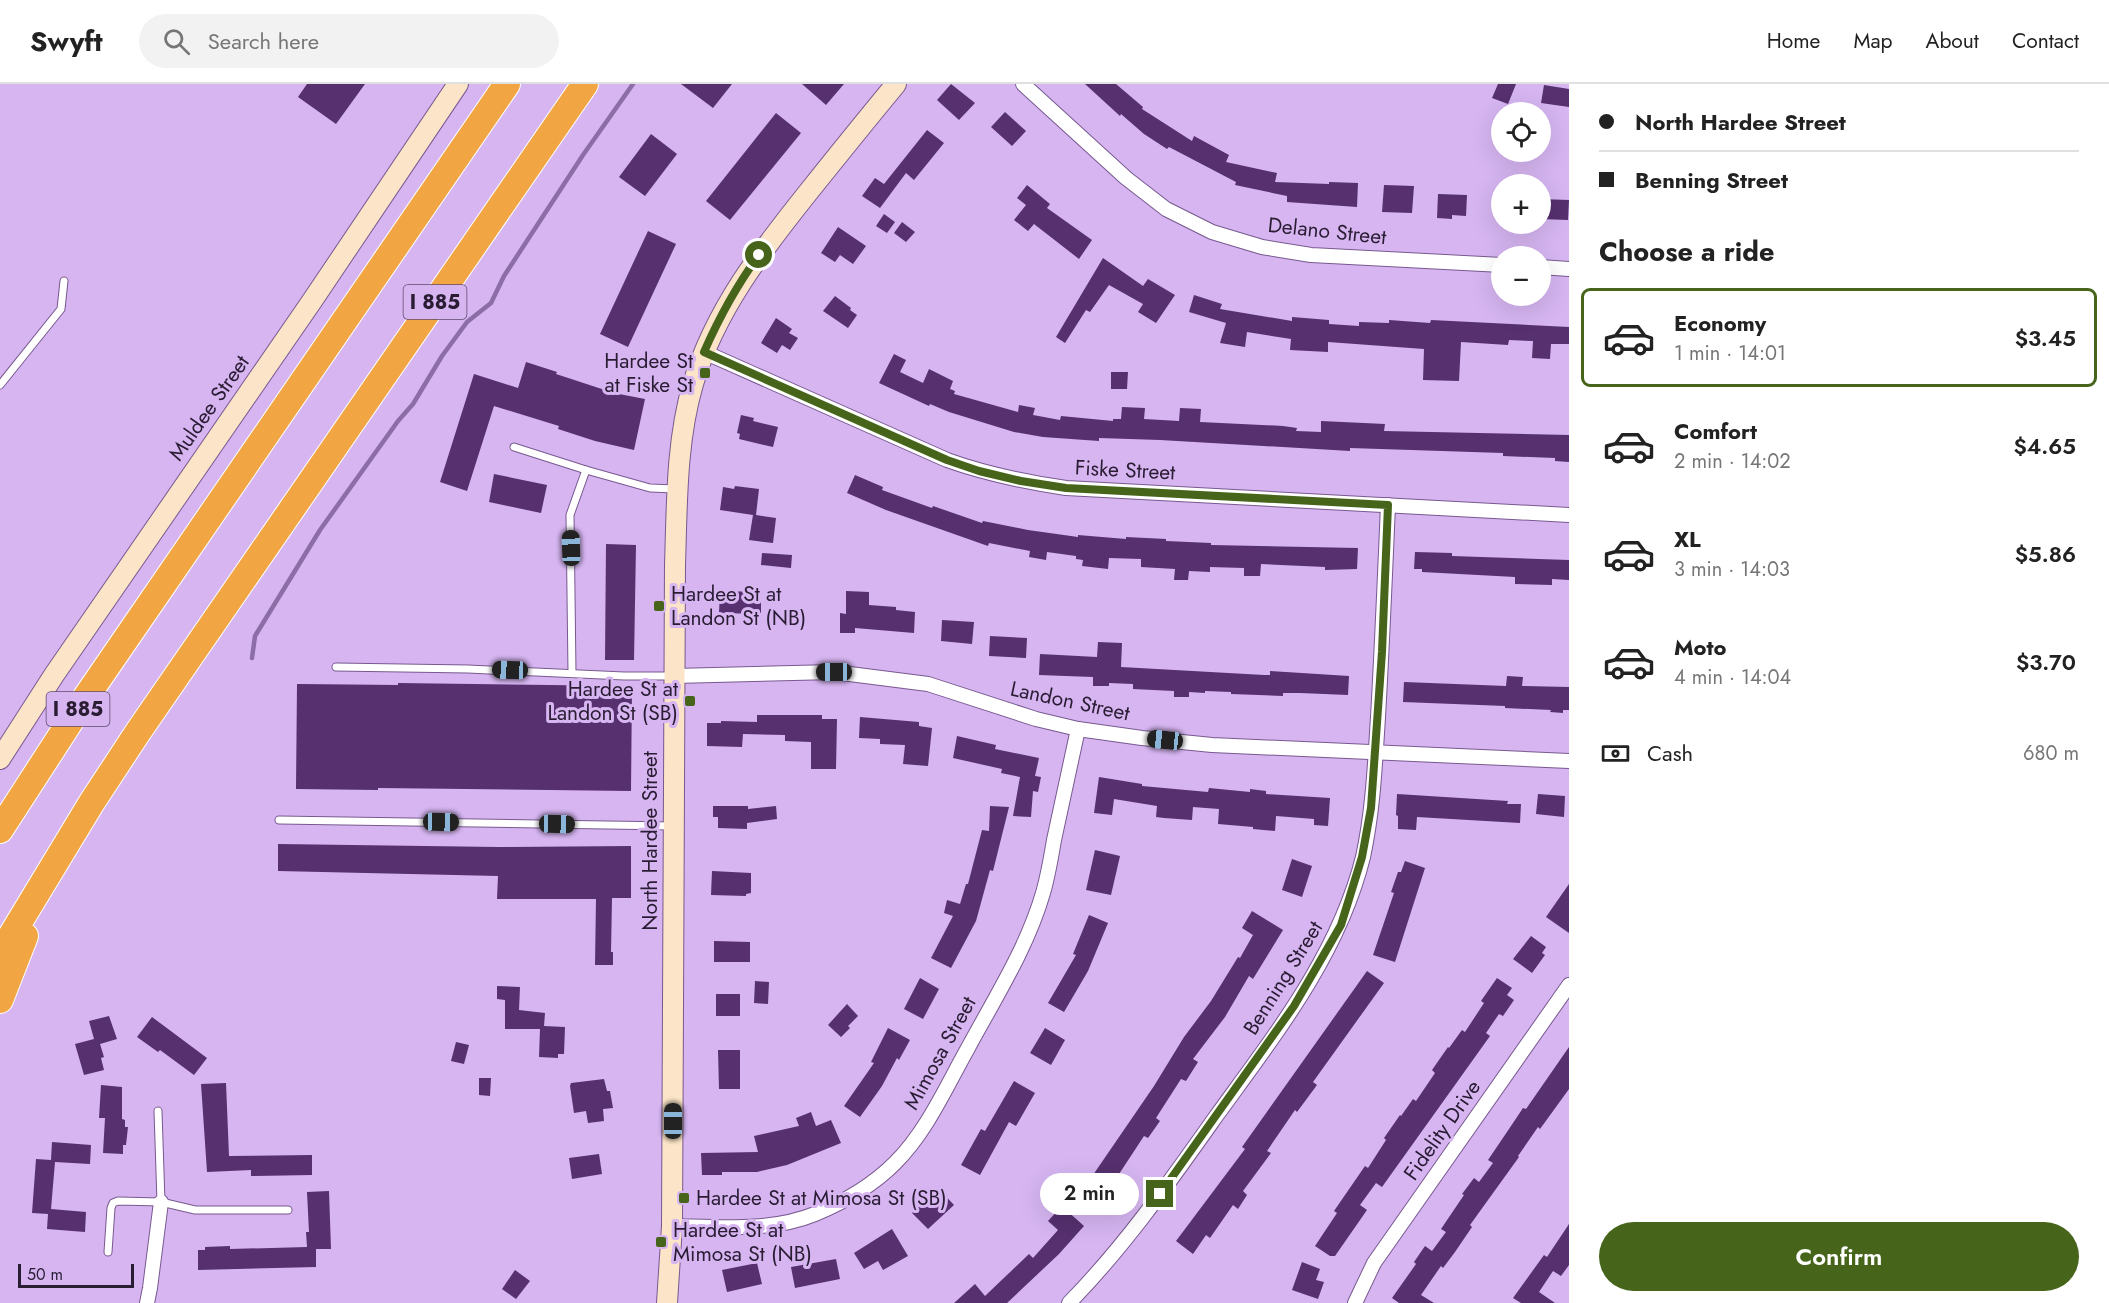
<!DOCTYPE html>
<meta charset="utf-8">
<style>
:root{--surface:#fff;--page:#f2f2f2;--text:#222;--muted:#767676;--line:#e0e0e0;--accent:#46651b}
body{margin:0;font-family:Jost,sans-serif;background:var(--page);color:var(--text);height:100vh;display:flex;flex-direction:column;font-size:22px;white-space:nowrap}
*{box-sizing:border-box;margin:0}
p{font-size:20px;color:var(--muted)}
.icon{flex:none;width:33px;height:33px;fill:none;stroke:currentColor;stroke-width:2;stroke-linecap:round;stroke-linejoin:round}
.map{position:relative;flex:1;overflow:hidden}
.details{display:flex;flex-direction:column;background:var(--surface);width:540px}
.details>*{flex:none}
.guide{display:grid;align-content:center;height:132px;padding:0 30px;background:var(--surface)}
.fabs{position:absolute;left:1491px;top:18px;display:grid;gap:12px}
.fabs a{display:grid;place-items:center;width:60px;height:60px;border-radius:50%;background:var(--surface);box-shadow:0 6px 24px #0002;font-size:30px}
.scale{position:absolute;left:18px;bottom:15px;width:116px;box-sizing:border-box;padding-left:6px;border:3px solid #291c33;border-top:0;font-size:16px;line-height:21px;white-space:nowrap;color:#291c33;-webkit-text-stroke:4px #d6b5f1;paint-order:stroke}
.end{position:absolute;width:27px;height:27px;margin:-14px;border:8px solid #46651b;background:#fff;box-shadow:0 0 0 3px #fff}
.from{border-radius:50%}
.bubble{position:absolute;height:42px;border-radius:21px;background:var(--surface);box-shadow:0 6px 24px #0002;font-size:20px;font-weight:600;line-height:42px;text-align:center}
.car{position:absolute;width:18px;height:36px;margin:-18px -9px;border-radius:8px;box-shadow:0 0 4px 2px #0007;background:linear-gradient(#222 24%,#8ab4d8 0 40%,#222 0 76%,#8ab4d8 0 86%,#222 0)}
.guide b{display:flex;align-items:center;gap:21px;height:57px;font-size:22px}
.guide b+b{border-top:2px solid var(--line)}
.guide i{width:15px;height:15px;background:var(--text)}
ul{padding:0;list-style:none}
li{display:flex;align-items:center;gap:18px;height:99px;margin:0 12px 9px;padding:0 18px;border:3px solid transparent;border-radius:9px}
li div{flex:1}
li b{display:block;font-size:22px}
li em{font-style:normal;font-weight:600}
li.current{border-color:var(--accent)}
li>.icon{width:54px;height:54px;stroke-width:1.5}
h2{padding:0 30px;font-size:27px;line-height:72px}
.pay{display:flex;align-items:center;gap:15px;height:66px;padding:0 30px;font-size:22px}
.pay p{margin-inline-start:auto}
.action{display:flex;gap:12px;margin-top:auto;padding:12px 30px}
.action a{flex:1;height:69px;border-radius:36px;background:var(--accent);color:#fff;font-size:24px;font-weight:600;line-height:69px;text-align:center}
header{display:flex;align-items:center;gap:36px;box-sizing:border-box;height:84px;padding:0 30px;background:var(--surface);border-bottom:2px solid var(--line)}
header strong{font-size:28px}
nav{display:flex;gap:33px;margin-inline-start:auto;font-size:21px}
.search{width:420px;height:54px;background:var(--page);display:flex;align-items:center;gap:15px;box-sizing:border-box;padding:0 21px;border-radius:33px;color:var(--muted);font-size:22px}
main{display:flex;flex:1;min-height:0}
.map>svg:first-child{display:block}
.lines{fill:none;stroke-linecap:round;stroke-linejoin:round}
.stream{stroke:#8d6da6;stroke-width:4.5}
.building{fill:#56306f}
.lane-casing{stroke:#78598f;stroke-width:9}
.street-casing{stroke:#78598f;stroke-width:16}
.secondary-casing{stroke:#78598f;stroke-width:22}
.highway-casing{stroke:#fff;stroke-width:28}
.lane{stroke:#fff;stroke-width:7}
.street{stroke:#fff;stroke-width:14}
.secondary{stroke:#fbe4c7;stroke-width:20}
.highway{stroke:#f1a543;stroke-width:26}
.route{stroke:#46651b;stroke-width:8}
.poi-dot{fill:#46651b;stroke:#d6b5f1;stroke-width:2}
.labels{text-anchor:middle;stroke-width:6;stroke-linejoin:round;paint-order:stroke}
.shield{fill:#d6b5f1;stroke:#5d4a6c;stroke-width:1.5}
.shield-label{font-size:20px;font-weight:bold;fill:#291c33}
.street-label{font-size:21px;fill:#291c33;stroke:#d6b5f1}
.poi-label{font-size:21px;fill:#291c33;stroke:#d6b5f1;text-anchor:start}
</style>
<header>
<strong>Swyft</strong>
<div class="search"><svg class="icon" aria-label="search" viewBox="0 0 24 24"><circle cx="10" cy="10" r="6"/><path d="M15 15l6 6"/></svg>Search here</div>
<nav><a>Home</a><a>Map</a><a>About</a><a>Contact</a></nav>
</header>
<main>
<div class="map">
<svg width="1569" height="1219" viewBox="0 0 1569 1219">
<rect width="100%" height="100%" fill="#d6b5f1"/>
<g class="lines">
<polyline class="stream" points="252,574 255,552 320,446 398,337 413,320 442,272 467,238 491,219 504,192 583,71 633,0"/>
</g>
<g class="building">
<polygon points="307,0 365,0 336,40 298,13"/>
<polygon points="681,0 732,0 713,24"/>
<polygon points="802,0 844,0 826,21"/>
<polygon points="951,0 975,19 959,36 937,16"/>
<polygon points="1085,0 1116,0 1143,23 1142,25 1192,57 1194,52 1229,71 1226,78 1277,89 1275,98 1329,100 1329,98 1358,99 1357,123 1287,118 1287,112 1235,101 1236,98 1169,63 1167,65 1144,50 1121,30 1120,32"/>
<polygon points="1498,0 1516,0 1508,20 1492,14"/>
<polygon points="1544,1 1569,5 1569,23 1541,19"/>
<polygon points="1005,28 1026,47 1012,62 991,43"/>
<polygon points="776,29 801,49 730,136 706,117"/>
<polygon points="927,46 944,59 914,96 906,89 880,124 862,112 875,94 884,100"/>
<polygon points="651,50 677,70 645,112 619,93"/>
<polygon points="1027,101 1050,120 1047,124 1092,156 1079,175 1034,140 1028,147 1014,136 1026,121 1017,114"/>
<polygon points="1384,101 1414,102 1412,129 1382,128"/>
<polygon points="1438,110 1467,111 1466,132 1452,131 1452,135 1437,134"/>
<polygon points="1540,115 1569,116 1568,136 1540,135"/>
<polygon points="884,130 895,138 887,149 876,142"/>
<polygon points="902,138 915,148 906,158 894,149"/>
<polygon points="838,143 866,162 853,180 840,171 835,178 821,169"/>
<polygon points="648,147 676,160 628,263 600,250"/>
<polygon points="1103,174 1143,202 1148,195 1175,211 1156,239 1138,228 1143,220 1109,201 1090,228 1086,226 1065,259 1056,253"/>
<polygon points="1194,211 1222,220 1220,225 1292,237 1292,233 1329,236 1329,240 1359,242 1359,238 1389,239 1389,236 1430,239 1431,236 1569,243 1569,260 1551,260 1550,275 1532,274 1533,257 1509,256 1508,261 1461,258 1459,297 1423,296 1424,265 1328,258 1328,268 1290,266 1291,255 1247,248 1245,263 1220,259 1226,239 1189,228"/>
<polygon points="835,212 851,224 850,226 857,231 848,244 823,227"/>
<polygon points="776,234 792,245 789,249 798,254 790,266 782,261 777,269 761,259"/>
<polygon points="894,270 906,276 900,288 923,299 929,285 953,297 950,305 955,307 954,310 1018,328 1019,321 1035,324 1033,331 1060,336 1061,332 1113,337 1113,335 1121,335 1122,323 1145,324 1144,335 1179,337 1180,324 1201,325 1200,338 1283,342 1297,344 1296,347 1321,348 1321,337 1385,340 1384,347 1569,351 1569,378 1555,377 1555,374 1503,372 1503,369 1350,364 1350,367 1160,356 1099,354 1099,357 1043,353 1014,348 949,328 930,320 929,322 879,299"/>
<polygon points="526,278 557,288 556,290 614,309 645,315 634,366 595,357 558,345 559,342 494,322 467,407 440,398 474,290 518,304"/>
<polygon points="1111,288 1128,288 1127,305 1111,305"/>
<polygon points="741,331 754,334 753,337 778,343 773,363 739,355 740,350 737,349"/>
<polygon points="494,390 547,401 541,429 489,418"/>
<polygon points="855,391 883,403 882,406 932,424 933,422 982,439 983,437 1028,446 1078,453 1078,451 1126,455 1126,453 1166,455 1166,457 1211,459 1211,461 1358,464 1357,485 1325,486 1325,483 1261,480 1260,492 1244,492 1244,484 1210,483 1210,488 1189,487 1188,496 1174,496 1175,485 1141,483 1141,475 1109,474 1108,485 1082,482 1083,476 1076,475 1076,472 1047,468 1046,476 1029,473 1030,467 989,459 988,462 886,426 847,409"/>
<polygon points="735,402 759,405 756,431 776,434 773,459 749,456 753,431 720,426 723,403 734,405"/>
<polygon points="606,460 636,461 634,576 605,576"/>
<polygon points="1415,468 1452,469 1452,472 1569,476 1569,496 1552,495 1552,501 1515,500 1515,493 1422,488 1422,485 1414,485"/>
<polygon points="762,469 792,471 791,484 761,481"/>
<polygon points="720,507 761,508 761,530 719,529"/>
<polygon points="846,507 869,508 869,521 896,523 896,526 915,528 914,549 855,544 855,549 840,549 840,529 846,530"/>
<polygon points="942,536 974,538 972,560 941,557"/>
<polygon points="990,552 1027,554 1026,574 989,572"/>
<polygon points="1098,558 1122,559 1121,583 1264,591 1270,591 1270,587 1349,592 1348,611 1300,609 1283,609 1283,612 1231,610 1231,608 1205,607 1205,609 1189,608 1189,613 1174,613 1174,607 1133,605 1133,600 1109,599 1109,602 1093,602 1093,593 1039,591 1040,570 1097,573"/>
<polygon points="1507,592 1523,593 1522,602 1569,603 1569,626 1563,626 1563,629 1550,628 1551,626 1505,624 1505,622 1403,618 1404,598 1506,602"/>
<polygon points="398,599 632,602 631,707 378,704 378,706 296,705 297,600 398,601"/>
<polygon points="757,631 822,631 822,635 837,635 836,685 811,685 811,658 785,657 785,651 743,650 742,663 707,662 707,639 721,639 721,637 757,638"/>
<polygon points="860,633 919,638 919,642 932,644 928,682 903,680 905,661 880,660 880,655 859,654"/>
<polygon points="957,652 996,661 995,665 1039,674 1035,692 1041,693 1038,708 1033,707 1031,733 1013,732 1020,693 1001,689 1002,685 953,674"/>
<polygon points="1099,693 1142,700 1142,702 1208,708 1209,704 1250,708 1250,705 1266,707 1266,710 1330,714 1328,742 1314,741 1314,735 1276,732 1275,747 1253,745 1253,743 1218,740 1219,725 1193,723 1192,736 1164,734 1156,733 1157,722 1114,715 1112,731 1094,729"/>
<polygon points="1397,710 1508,717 1507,720 1521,720 1520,739 1417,733 1416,746 1398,745 1398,732 1396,731"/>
<polygon points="1538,710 1565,712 1564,733 1536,730"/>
<polygon points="713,722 748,722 748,725 776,722 777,735 747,739 747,745 718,744 718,733 713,733"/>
<polygon points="990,722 1009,723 993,787 990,786 976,837 951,884 931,874 953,832 944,829 947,816 960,820 966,800 968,800 982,746 989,747"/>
<polygon points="278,760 498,763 631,762 631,814 612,814 611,868 613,868 613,881 595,881 596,815 497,815 498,792 278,787"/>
<polygon points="1095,766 1120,772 1111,811 1086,806"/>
<polygon points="1292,775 1312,782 1302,813 1282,806"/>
<polygon points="1405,777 1425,784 1395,878 1373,871 1394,809 1391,808 1398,788 1401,788"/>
<polygon points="712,787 751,789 751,809 746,810 746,812 711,811"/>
<polygon points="1569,800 1569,849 1546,833"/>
<polygon points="1252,827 1283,846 1253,895 1249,892 1225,933 1193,975 1198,978 1186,997 1181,995 1156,1034 1160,1037 1148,1054 1144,1052 1100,1119 1082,1107 1154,1002 1184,953 1211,917 1238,873 1240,874 1253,851 1242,844"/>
<polygon points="1089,831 1108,839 1088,887 1064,928 1048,919 1076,871 1073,870"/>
<polygon points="1531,852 1546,863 1542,869 1545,871 1532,889 1513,875"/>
<polygon points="714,857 750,858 750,878 714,878"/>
<polygon points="1367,887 1384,899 1313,998 1317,1001 1297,1028 1295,1026 1267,1067 1271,1069 1243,1107 1247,1111 1238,1125 1233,1121 1210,1154 1206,1151 1193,1170 1176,1157 1245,1065 1242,1063"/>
<polygon points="920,894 939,905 923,935 904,925"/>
<polygon points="1497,894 1512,904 1507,911 1514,916 1503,932 1499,930 1486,949 1490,952 1382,1103 1376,1099 1360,1121 1367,1126 1335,1172 1330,1172 1315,1162 1337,1129 1334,1127 1365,1082 1368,1084 1386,1056 1384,1054 1400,1031 1401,1032 1413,1015 1416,1017 1435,989 1432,986 1448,963 1449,964 1462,946 1465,948 1484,919 1481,917"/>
<polygon points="755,897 769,898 768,920 754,919"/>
<polygon points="497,902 520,903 519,926 545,929 544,942 565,943 564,970 558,970 558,974 539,973 540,945 505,945 505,916 497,915"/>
<rect x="716" y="910" width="24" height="22"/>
<polygon points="847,920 858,932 848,942 850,944 841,953 828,941"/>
<polygon points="109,932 117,955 100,960 104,973 101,974 104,986 84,991 75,960 94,955 89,937"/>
<polygon points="152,933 207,974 194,991 160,966 158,968 137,953"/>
<polygon points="888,944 910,956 899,976 897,974 882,1002 860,1033 844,1022 874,979 871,978"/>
<polygon points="1045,944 1065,956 1051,981 1030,969"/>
<polygon points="456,958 469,961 464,980 451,977"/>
<polygon points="1569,963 1569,1005 1540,1045 1538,1043 1518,1072 1519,1073 1470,1141 1472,1143 1455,1168 1443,1184 1441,1182 1421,1211 1434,1219 1399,1219 1392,1214 1416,1180 1414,1178 1425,1162 1432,1167 1446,1148 1441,1145 1464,1111 1462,1110 1474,1094 1479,1098 1493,1079 1488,1076 1511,1042 1523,1024 1526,1025"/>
<polygon points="718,966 740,966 740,1005 719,1005"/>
<polygon points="479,994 491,994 490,1012 479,1011"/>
<polygon points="604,995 607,1007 610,1007 613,1024 603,1025 604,1037 588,1039 586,1027 574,1029 570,1002 571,999"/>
<polygon points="1014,997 1035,1009 1016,1042 1009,1038 980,1091 961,1081 981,1045 985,1047"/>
<polygon points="226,999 229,1072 312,1071 312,1091 251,1092 251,1086 207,1088 201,1000"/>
<polygon points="101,1001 122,1003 122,1035 125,1036 125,1043 128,1043 126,1061 123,1061 123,1070 103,1069 105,1034 99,1034"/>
<polygon points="811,1028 816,1042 831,1036 841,1059 787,1081 757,1088 722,1088 722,1091 702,1091 701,1069 758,1068 754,1052 799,1042 796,1034"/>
<polygon points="52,1058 91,1061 90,1080 55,1078 51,1125 86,1128 85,1148 47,1145 48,1130 32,1129 36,1075 51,1076"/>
<polygon points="599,1070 602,1090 572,1095 569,1074"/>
<polygon points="938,1104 954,1121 928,1145 912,1129 921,1120 919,1118 930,1108 931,1110"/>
<polygon points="329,1107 331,1165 316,1165 316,1183 198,1186 198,1166 205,1166 205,1163 230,1162 230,1165 307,1163 306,1148 309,1148 307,1108"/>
<polygon points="1060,1124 1064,1124 1084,1142 1059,1170 1007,1219 954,1219 975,1200 985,1212 1029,1170 1033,1174 1058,1146 1048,1137"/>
<polygon points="1569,1140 1569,1181 1561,1192 1553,1187 1539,1208 1555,1219 1521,1219 1513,1214 1544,1171 1547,1173"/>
<polygon points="892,1145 908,1172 883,1186 878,1177 864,1185 854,1169"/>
<polygon points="836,1175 840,1195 795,1204 791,1183"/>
<polygon points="1302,1178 1320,1185 1316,1196 1324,1198 1318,1215 1292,1206"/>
<polygon points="757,1179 762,1200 727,1208 722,1186"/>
<polygon points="515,1186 530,1197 516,1215 502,1205"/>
</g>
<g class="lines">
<defs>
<g id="lane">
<polyline points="0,301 61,225 64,197"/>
<polyline points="514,363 586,386 570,431 572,589"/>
<polyline points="586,386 650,404 675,405"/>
<polyline points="336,583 468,585 624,592 674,592"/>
<polyline points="279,736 673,742"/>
<polyline points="158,1027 161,1118"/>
<polyline points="108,1168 111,1124 113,1119 118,1117 161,1118 195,1126 288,1126"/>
</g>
<g id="street">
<polyline points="1023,0 1126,94 1166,125 1212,148 1262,163 1311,171 1502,181"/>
<polyline points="1540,183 1569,185"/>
<path d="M704 268 947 376C986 390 1025 398 1066 404L1569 431"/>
<polyline points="674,592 834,588 928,600 1036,635 1078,645 1142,654 1212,661 1569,677"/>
<path d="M672 1142C719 1143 771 1148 815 1130 844 1118 873 1101 895 1079 927 1047 946 1003 968 964 995 914 1027 864 1043 809 1048 792 1051 774 1054 756 1062 719 1070 682 1078 645"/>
<polyline points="147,1219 150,1204 161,1118"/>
<path d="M1069 1219C1125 1162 1171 1096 1217 1031 1275 951 1339 870 1363 773 1373 727 1375 680 1378 633 1382 563 1385 492 1388 421"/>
<polyline points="1355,1219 1374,1179 1569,901"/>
</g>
<g id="secondary">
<polyline points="0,675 54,591 312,217 458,0"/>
<path d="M667 1219 672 1142 675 481C677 421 676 358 693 300 715 226 762 166 810 106 838 71 867 35 896 0"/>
</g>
<g id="highway">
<polyline points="0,746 86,613 507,0"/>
<polyline points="0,870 92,718 138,648 585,0"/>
<polyline points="0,916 25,852"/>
</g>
</defs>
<use href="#lane" class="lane-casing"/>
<use href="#street" class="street-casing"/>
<use href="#secondary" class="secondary-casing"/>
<use href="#highway" class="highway-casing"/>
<use href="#lane" class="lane"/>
<use href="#street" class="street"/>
<use href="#secondary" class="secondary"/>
<use href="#highway" class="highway"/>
</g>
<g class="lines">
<path class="route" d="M759 171C737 201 719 234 704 268L947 376 979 387 1021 397 1066 404 1388 421 1382 568 1371 724 1362 773 1341 841 1294 922 1160 1110"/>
</g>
<g class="poi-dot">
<rect x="699" y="283" width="12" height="12" rx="3"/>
<rect x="653" y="516" width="12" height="12" rx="3"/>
<rect x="684" y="611" width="12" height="12" rx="3"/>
<rect x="678" y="1108" width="12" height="12" rx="3"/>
<rect x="655" y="1152" width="12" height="12" rx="3"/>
</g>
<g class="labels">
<g class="shield">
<rect x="403.5" y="201" width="63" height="34" rx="4.5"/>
<rect x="46.5" y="608" width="63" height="34" rx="4.5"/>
</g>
<g class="shield-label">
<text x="435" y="225">I 885</text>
<text x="78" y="632">I 885</text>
</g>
<g class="street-label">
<text transform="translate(1327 147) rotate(6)" y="7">Delano Street</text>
<text transform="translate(209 324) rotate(-55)" y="7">Muldee Street</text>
<text transform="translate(1125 386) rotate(3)" y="7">Fiske Street</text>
<text transform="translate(1070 617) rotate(12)" y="7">Landon Street</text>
<text transform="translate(650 757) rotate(-90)" y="7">North Hardee Street</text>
<text transform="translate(1283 894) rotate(-58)" y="7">Benning Street</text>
<text transform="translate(940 969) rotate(-61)" y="7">Mimosa Street</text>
<text transform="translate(1442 1046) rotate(-55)" y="7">Fidelity Drive</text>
</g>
<g class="poi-label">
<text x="693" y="284" text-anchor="end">Hardee St<tspan x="693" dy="24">at Fiske St</tspan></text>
<text x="671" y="517">Hardee St at<tspan x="671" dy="24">Landon St (NB)</tspan></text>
<text x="678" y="612" text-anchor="end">Hardee St at<tspan x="678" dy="24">Landon St (SB)</tspan></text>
<text x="696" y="1121">Hardee St at Mimosa St (SB)</text>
<text x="673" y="1153">Hardee St at<tspan x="673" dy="24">Mimosa St (NB)</tspan></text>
</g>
</g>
</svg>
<div class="fabs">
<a><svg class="icon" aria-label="locate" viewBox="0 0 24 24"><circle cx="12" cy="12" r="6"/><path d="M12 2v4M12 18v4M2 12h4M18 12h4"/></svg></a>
<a>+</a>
<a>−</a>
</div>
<div class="scale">50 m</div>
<i class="end from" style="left:759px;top:171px"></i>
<i class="end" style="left:1160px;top:1110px"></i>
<div class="bubble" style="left:1040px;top:1089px;width:99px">2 min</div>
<i class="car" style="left:571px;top:464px;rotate:358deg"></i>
<i class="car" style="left:510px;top:586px;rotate:272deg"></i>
<i class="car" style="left:834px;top:588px;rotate:270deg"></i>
<i class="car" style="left:1165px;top:656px;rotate:276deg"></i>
<i class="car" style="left:441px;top:738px;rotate:91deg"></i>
<i class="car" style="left:557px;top:740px;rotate:91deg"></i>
<i class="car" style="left:673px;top:1037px;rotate:0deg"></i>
</div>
<section class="details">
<div class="guide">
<b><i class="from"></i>North Hardee Street</b>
<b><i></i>Benning Street</b>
</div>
<h2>Choose a ride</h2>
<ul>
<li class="current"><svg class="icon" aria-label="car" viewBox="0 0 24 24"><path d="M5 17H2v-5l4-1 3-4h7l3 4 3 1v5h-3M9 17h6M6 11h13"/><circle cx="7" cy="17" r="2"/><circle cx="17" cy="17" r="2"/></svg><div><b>Economy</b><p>1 min · 14:01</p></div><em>$3.45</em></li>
<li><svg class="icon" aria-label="car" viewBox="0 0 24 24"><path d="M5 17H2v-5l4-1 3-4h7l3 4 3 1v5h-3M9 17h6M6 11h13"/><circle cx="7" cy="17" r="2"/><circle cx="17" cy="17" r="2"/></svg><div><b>Comfort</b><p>2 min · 14:02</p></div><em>$4.65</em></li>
<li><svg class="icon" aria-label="car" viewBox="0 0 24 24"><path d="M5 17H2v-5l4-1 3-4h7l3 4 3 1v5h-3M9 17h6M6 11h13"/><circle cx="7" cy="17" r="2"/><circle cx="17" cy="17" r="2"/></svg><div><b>XL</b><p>3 min · 14:03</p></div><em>$5.86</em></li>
<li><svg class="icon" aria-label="car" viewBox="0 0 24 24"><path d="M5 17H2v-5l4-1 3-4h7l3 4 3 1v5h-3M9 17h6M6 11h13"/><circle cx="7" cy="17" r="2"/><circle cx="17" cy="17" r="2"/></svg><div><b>Moto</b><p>4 min · 14:04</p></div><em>$3.70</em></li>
</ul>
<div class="pay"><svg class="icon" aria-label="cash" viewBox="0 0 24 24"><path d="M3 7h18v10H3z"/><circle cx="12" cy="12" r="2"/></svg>Cash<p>680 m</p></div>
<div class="action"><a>Confirm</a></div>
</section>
</main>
